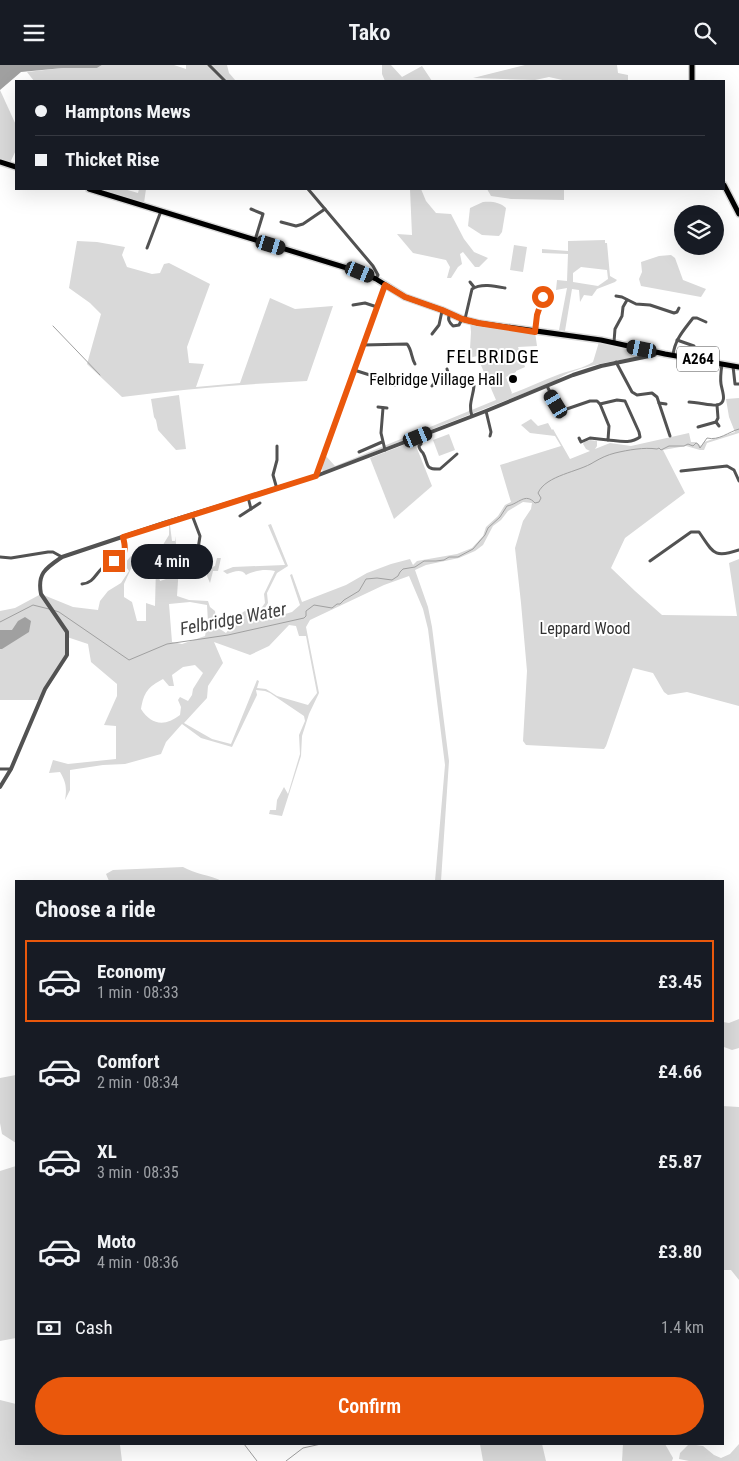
<!DOCTYPE html>
<meta charset="utf-8">
<style>
:root{--surface:#171b24;--page:#20242c;--text:#f1f3f6;--muted:#9ea1a6;--line:#363941;--accent:#ea580c}
body{margin:0;font-family:"Roboto Condensed",sans-serif;background:var(--page);color:var(--text);height:100vh;display:flex;flex-direction:column;font-size:19px;white-space:nowrap}
*{box-sizing:border-box;margin:0}
p{font-size:16px;color:var(--muted)}
.icon{flex:none;width:28px;height:28px;fill:none;stroke:currentColor;stroke-width:2;stroke-linecap:round;stroke-linejoin:round}
.map{position:relative;flex:1;overflow:hidden}
.panel{position:absolute;left:15px;top:815px;width:709px;height:565px;display:flex;flex-direction:column;background:var(--surface);border-radius:0px;box-shadow:0 5px 20px #0002}
.panel>*{flex:none}
.top-card{position:absolute;left:15px;top:15px;width:710px;height:110px;border-radius:0px;box-shadow:0 5px 20px #0002;display:grid;align-content:center;height:110px;padding:0 20px;background:var(--surface)}
.buttons{position:absolute;left:674px;top:140px;display:grid;gap:10px}
.buttons a{display:grid;place-items:center;width:50px;height:50px;border-radius:50%;background:var(--surface);box-shadow:0 5px 20px #0002;font-size:25px}
.end{position:absolute;width:22px;height:22px;margin:-11px;border:6px solid #ea580c;background:#fff;box-shadow:0 0 0 2px #fff}
.from{border-radius:50%}
.bubble{position:absolute;height:35px;border-radius:18px;background:var(--surface);box-shadow:0 5px 20px #0002;font-size:16px;font-weight:600;line-height:35px;text-align:center}
.car{position:absolute;width:15px;height:30px;margin:-15px -8px;border-radius:6px;box-shadow:0 0 4px 1px #0007;background:linear-gradient(#222 24%,#8ab4d8 0 40%,#222 0 76%,#8ab4d8 0 86%,#222 0)}
.top-card b{display:flex;align-items:center;gap:18px;height:48px;font-size:19px}
.top-card b+b{border-top:1px solid var(--line)}
.top-card i{width:12px;height:12px;background:var(--text)}
ul{padding:0;list-style:none}
li{display:flex;align-items:center;gap:15px;height:82px;margin:0 10px 8px;padding:0 10px;border:2px solid transparent;border-radius:0px}
li div{flex:1}
li b{display:block;font-size:19px}
li em{font-style:normal;font-weight:600}
li.current{border-color:var(--accent)}
li>.icon{width:45px;height:45px;stroke-width:1.5}
h2{padding:0 20px;font-size:22px;line-height:60px}
.pay{display:flex;align-items:center;gap:12px;height:55px;padding:0 20px;font-size:19px}
.pay p{margin-inline-start:auto}
.button{display:flex;gap:10px;margin-top:auto;padding:10px 20px}
.button a{flex:1;height:58px;border-radius:30px;background:var(--accent);color:#fff;font-size:20px;font-weight:600;line-height:58px;text-align:center}
header{display:flex;justify-content:space-between;align-items:center;height:65px;padding:0 20px;background:var(--surface);font-size:22px;font-weight:600}
.map>svg:first-child{display:block}
.green{fill:#d9d9d9;fill-rule:evenodd}
.water{fill:#a0a0a0}
.lines{fill:none;stroke-linecap:round;stroke-linejoin:round}
.stream{stroke:#a0a0a0;stroke-width:1}
.trunk-casing{stroke:#dbdbdb;stroke-width:8}
.minor{stroke:#525252;stroke-width:3}
.tertiary{stroke:#525252;stroke-width:4}
.trunk{stroke:#000;stroke-width:5}
.route{stroke:#ea580c;stroke-width:6}
.poi-dot{fill:#000;stroke:#fff;stroke-width:2}
.labels{text-anchor:middle;stroke-width:4;stroke-linejoin:round;paint-order:stroke}
.shield{fill:#fff;stroke:#4c4c4c;stroke-width:1}
.shield-label{font-size:15px;font-weight:bold;fill:#000}
.poi-label{font-size:16px;fill:#000;stroke:#fff;text-anchor:end}
.park-label{font-size:16px;fill:#303030;stroke:#fff}
.water-label{font-size:18px;font-style:italic;fill:#414141;stroke:#fff}
.quarter-label{font-size:19px;letter-spacing:1px;fill:#000;stroke:#fff}
</style>
<header><svg class="icon" aria-label="menu" viewBox="0 0 24 24"><path d="M4 6h16M4 12h16M4 18h16"/></svg>Tako<svg class="icon" aria-label="search" viewBox="0 0 24 24"><circle cx="10" cy="10" r="6"/><path d="M15 15l6 6"/></svg></header>
<div class="map">
<svg width="739" height="1396" viewBox="0 0 739 1396">
<rect width="100%" height="100%" fill="#fff"/>
<g class="green">
<polygon points="102,0 174,0 186,4 186,0 227,0 229,8 236,16 34,16 27,7 63,3 97,3"/>
<polygon points="382,0 391,0 402,12 422,1 432,16 385,16 382,9"/>
<polygon points="525,0 617,0 618,8 628,10 628,16 611,15 611,16 567,16 549,12 535,15 473,13"/>
<polygon points="0,25 16,60 16,85 9,100 0,97"/>
<polygon points="98,124 124,124 138,128 139,124 146,124 144,138"/>
<polygon points="410,124 421,124 426,136 436,148 451,149 464,174 474,187 488,193 479,202 475,202 463,187 460,189 462,199 458,202 451,213 447,213 450,202 446,195 413,188 397,169 412,170"/>
<polygon points="487,124 564,124 564,135 511,134 491,131"/>
<path d="M483 137C491 136 500 137 506 143L502 167 499 171 482 170 468 161 470 143Z"/>
<path d="M605 175V178H607L610 211 617 215 615 217 597 224 592 231 584 230 580 237 579 225 572 224 565 266 559 265 567 223 556 225 557 215 567 216 568 189 542 188V184L568 186V176ZM581 202 607 205 608 214 598 221 573 217V208Z"/>
<path d="M77 176 97 177 125 182 122 190 127 202 152 209 160 208 164 199 169 198 210 219 187 282 189 298 204 299 196 322 240 318 270 233 295 244 333 241 307 316C245 319 183 324 122 332L87 299 101 249 90 238 69 223Z"/>
<polygon points="514,180 527,182 523,207 510,205"/>
<polygon points="671,190 675,193 683,215 706,224 701,232 641,221 639,214 642,207 641,197 659,191"/>
<path d="M470 256 535 267 537 281 518 282 525 302 516 306V307L506 312 512 328 511 329C527 323 544 315 560 309 572 305 584 303 593 297L599 277 651 288V289C626 295 574 300 555 316L323 407 322 404 325 390 335 401 496 335 477 291 458 296V284H470L471 267Z"/>
<polygon points="179,330 186,384 176,385 158,365 156,355 154,352 151,334"/>
<path d="M739 333V368L707 378 704 385H700L686 381 663 385 685 428 625 473 611 503 635 526 662 550 737 551 729 498 739 494V641L687 627 668 630 664 627 653 608 633 603 606 681 604 684 526 680 523 676 527 606 521 538 515 483 523 456 531 444 532 438 523 437 508 446 501 455 493 461 483 480 475 486 459 493 426 500 415 505 428 542 432 562 449 696 441 816H435L445 700 428 564 423 544 409 511 384 520 310 555 306 562 319 628 309 649 302 671 301 691 282 751 269 749 270 745H276L277 735 284 722 288 729 300 689 299 670 305 656 304 651 270 628 265 626 256 625 257 630 232 682 201 673 182 659 166 677 161 689 125 699 103 700 70 705V725L65 735C67 723 66 717 60 707L49 708 53 695 68 699 116 694V661L104 660 117 631V619L91 597 88 579 67 572V590L41 635H0V546L15 543 41 529 73 542 98 545 100 536 108 526 121 518 129 506 124 499 131 491 161 483 169 470V460H170L172 476H175V471L179 500 204 505 215 501 217 493H221L218 506H213L210 518 205 506 179 501 177 531 189 535 208 536 210 542 215 546 217 562 226 568 243 547 251 543 260 545 265 538 264 529 275 506C266 504 255 505 246 510 241 503 234 507 227 509L223 506 233 502 285 500 268 460 271 459 288 501 277 508 267 528 268 538 263 546 268 554 292 547 300 540 290 510 292 509 302 537 346 520 367 508 391 499 410 494 413 500 417 496 457 489 472 483 483 471 486 462 498 451 505 440 511 437 500 400 561 381 555 371 530 368 521 360 531 354 538 361 548 358 552 365 553 364 570 394 590 386 586 384 583 379 584 377 590 375 597 376V381L595 384 610 378 631 381 689 368 691 377H696L701 381 704 377 735 367 729 352 726 334ZM159 492 160 497 172 495 174 500 169 513 160 516 156 501 155 541 146 538V556H137L132 537 124 532V519L134 497ZM190 537 207 540 208 557 205 571 182 579 172 577 169 539ZM289 560 296 561 299 571H306L317 628 308 640 277 631 266 624 257 623 259 616 257 615 231 679 212 674 184 658 207 633 208 621 223 598 214 577 250 590 269 581ZM195 600 203 608 193 624 192 630 188 636 180 632 178 635 181 642 180 650C165 662 151 660 141 644 144 627 148 622 163 614L169 621H174L172 610 183 602Z"/>
<polygon points="449,369 455,385 439,391 433,375"/>
<polygon points="414,376 432,421 394,454 370,393"/>
<path d="M183 802C195 809 210 810 222 816H109L106 809 113 805Z"/>
<polygon points="739,954 739,983 732,985 724,982 723,980 723,957 729,958"/>
<polygon points="16,1010 16,1078 2,1069 0,1058 0,1013"/>
<polygon points="722,1041 739,1042 739,1215 731,1205 723,1205"/>
<polygon points="16,1101 16,1273 0,1276 0,1106"/>
<polygon points="0,1335 16,1339 16,1379 124,1379 120,1380 122,1396 0,1396"/>
<polygon points="480,1379 542,1379 546,1396 483,1396"/>
<polygon points="623,1379 665,1379 673,1393 672,1396 622,1396"/>
<polygon points="689,1379 703,1381 714,1390 721,1393 730,1389 739,1379 739,1396 689,1396 679,1394 680,1388"/>
</g>
<g class="water">
<polygon points="0,0 102,0 97,3 63,3 21,7 0,25"/>
<polygon points="25,552 31,556 29,567 2,584 0,584 0,565 12,565 18,556"/>
</g>
<g class="lines">
<g class="stream">
<polyline points="53,261 100,310"/>
<path d="M53 545 59 547 129 595 167 579 228 570 304 553 306 551V546L314 540 332 543 337 539H340L344 535 359 526 366 514 377 513 392 515 398 511 400 507 403 504 415 502 424 496H436L444 495 449 492H458L473 484 485 470 488 463 500 452 507 441C519 439 525 427 535 438L539 437 541 433 538 428C546 410 579 407 594 397 601 393 607 390 615 388 628 385 644 382 657 384L659 383 661 385 669 381H684L688 379 693 381 696 378 698 379 700 383 707 373C719 376 728 367 739 364"/>
<polyline points="0,557 33,540 49,544"/>
<polyline points="244,1379 257,1396"/>
<polyline points="286,1396 303,1383 321,1379"/>
</g>
<defs>
<g id="trunk">
<polyline points="692,16 692,0"/>
<polyline points="0,97 16,102"/>
<polyline points="724,120 739,149"/>
<polyline points="89,124 360,207 376,214 405,232 442,245 462,254 478,258 601,275 665,289 739,302"/>
</g>
</defs>
<use href="#trunk" class="trunk-casing"/>
<g class="minor">
<polyline points="209,0 225,16"/>
<polyline points="308,124 373,201 378,210 376,214"/>
<polyline points="251,144 263,149 255,175"/>
<polyline points="281,157 296,161 303,159 325,144"/>
<polyline points="147,183 161,146"/>
<polyline points="470,217 474,222"/>
<polyline points="616,231 622,232 636,239 650,240 674,248 677,247 679,243"/>
<polyline points="353,240 365,238 377,242"/>
<path d="M450 249C447 254 449 257 453 261L459 260 462 254"/>
<path d="M465 254 472 224C481 218 495 221 505 223"/>
<polyline points="535,267 537,250 545,224"/>
<polyline points="432,269 439,260 442,246"/>
<polyline points="677,275 694,281"/>
<polyline points="614,277 615,264 622,251 623,242 627,235"/>
<path d="M363 280 407 279C412 285 411 292 415 299"/>
<path d="M673 290C675 274 684 265 693 253H697L706 257"/>
<polyline points="616,297 632,327 637,330 652,328 657,332 670,371"/>
<polyline points="733,301 735,319 739,319"/>
<path d="M447 304C450 319 462 317 474 321 473 332 468 340 472 351"/>
<polyline points="354,305 395,318 395,320"/>
<polyline points="432,321 437,314 448,309"/>
<polyline points="547,321 556,339 558,347 590,336 597,336 600,339 609,361 608,375 590,373 581,377 579,373"/>
<path d="M689 337C696 337 714 341 717 340 728 338 722 326 721 319 720 313 721 306 722 299"/>
<polyline points="659,338 666,339"/>
<path d="M600 339 617 335 625 336 639 367 640 372C631 379 619 376 608 375"/>
<polyline points="378,342 387,343"/>
<polyline points="383,343 381,368 385,385"/>
<polyline points="486,346 491,367 490,371"/>
<polyline points="716,357 719,361"/>
<polyline points="698,362 716,357 718,353 717,340"/>
<path d="M418 372 421 379 419 381C419 383 421 386 423 388 429 399 424 405 440 404L457 389"/>
<polyline points="359,387 382,377"/>
<polyline points="681,406 727,401 734,405 739,416"/>
<polyline points="316,411 385,220"/>
<polyline points="277,424 273,410 277,395 277,381"/>
<polyline points="248,432 251,444"/>
<polyline points="192,450 200,471 198,484 201,486"/>
<polyline points="240,451 260,438"/>
<polyline points="0,492 11,493 48,487 53,487 62,492"/>
<path d="M650 496 691 467H699C713 487 713 494 739 485"/>
<path d="M82 519C95 518 96 506 106 500 112 496 122 496 125 487 127 482 124 477 123 472"/>
<polyline points="0,704 11,704"/>
</g>
<path class="tertiary" d="M0 722 11 704 45 624 67 590V567L41 529C37 508 46 503 62 492L164 458 316 411 486 346 573 310 601 301 654 290 657 287"/>
<use href="#trunk" class="trunk"/>
</g>
<g class="lines">
<path class="route" d="M114 496 122 493C126 485 125 480 123 472L316 411 385 220 405 232 442 245 462 254 478 258 535 267 537 250 543 232"/>
</g>
<circle class="poi-dot" cx="513" cy="314" r="5"/>
<g class="labels">
<rect class="shield" x="677" y="281.5" width="42" height="25" rx="4"/>
<g class="shield-label">
<text x="698" y="299">A264</text>
</g>
<g class="poi-label">
<text x="503" y="320">Felbridge Village Hall</text>
</g>
<g class="park-label">
<text x="585" y="569">Leppard Wood</text>
</g>
<g class="water-label">
<text transform="translate(233 554) rotate(-11)" y="6">Felbridge Water</text>
</g>
<g class="quarter-label">
<text x="493" y="298">FELBRIDGE</text>
</g>
</g>
</svg>
<div class="buttons">
<a><svg class="icon" aria-label="layers" viewBox="0 0 24 24"><path d="M12 4l9 5-9 5-9-5zM3 14l9 5 9-5"/></svg></a>
</div>
<i class="end from" style="left:543px;top:232px"></i>
<i class="end" style="left:114px;top:496px"></i>
<div class="bubble" style="left:131px;top:479px;width:82px">4 min</div>
<i class="car" style="left:271px;top:180px;rotate:107deg"></i>
<i class="car" style="left:360px;top:207px;rotate:112deg"></i>
<i class="car" style="left:642px;top:284px;rotate:282deg"></i>
<i class="car" style="left:556px;top:339px;rotate:329deg"></i>
<i class="car" style="left:418px;top:372px;rotate:68deg"></i>
<div class="top-card">
<b><i class="from"></i>Hamptons Mews</b>
<b><i></i>Thicket Rise</b>
</div>
<section class="panel">
<h2>Choose a ride</h2>
<ul>
<li class="current"><svg class="icon" aria-label="car" viewBox="0 0 24 24"><path d="M5 17H2v-5l4-1 3-4h7l3 4 3 1v5h-3M9 17h6M6 11h13"/><circle cx="7" cy="17" r="2"/><circle cx="17" cy="17" r="2"/></svg><div><b>Economy</b><p>1 min · 08:33</p></div><em>£3.45</em></li>
<li><svg class="icon" aria-label="car" viewBox="0 0 24 24"><path d="M5 17H2v-5l4-1 3-4h7l3 4 3 1v5h-3M9 17h6M6 11h13"/><circle cx="7" cy="17" r="2"/><circle cx="17" cy="17" r="2"/></svg><div><b>Comfort</b><p>2 min · 08:34</p></div><em>£4.66</em></li>
<li><svg class="icon" aria-label="car" viewBox="0 0 24 24"><path d="M5 17H2v-5l4-1 3-4h7l3 4 3 1v5h-3M9 17h6M6 11h13"/><circle cx="7" cy="17" r="2"/><circle cx="17" cy="17" r="2"/></svg><div><b>XL</b><p>3 min · 08:35</p></div><em>£5.87</em></li>
<li><svg class="icon" aria-label="car" viewBox="0 0 24 24"><path d="M5 17H2v-5l4-1 3-4h7l3 4 3 1v5h-3M9 17h6M6 11h13"/><circle cx="7" cy="17" r="2"/><circle cx="17" cy="17" r="2"/></svg><div><b>Moto</b><p>4 min · 08:36</p></div><em>£3.80</em></li>
</ul>
<div class="pay"><svg class="icon" aria-label="cash" viewBox="0 0 24 24"><path d="M3 7h18v10H3z"/><circle cx="12" cy="12" r="2"/></svg>Cash<p>1.4 km</p></div>
<div class="button"><a>Confirm</a></div>
</section>
</div>
